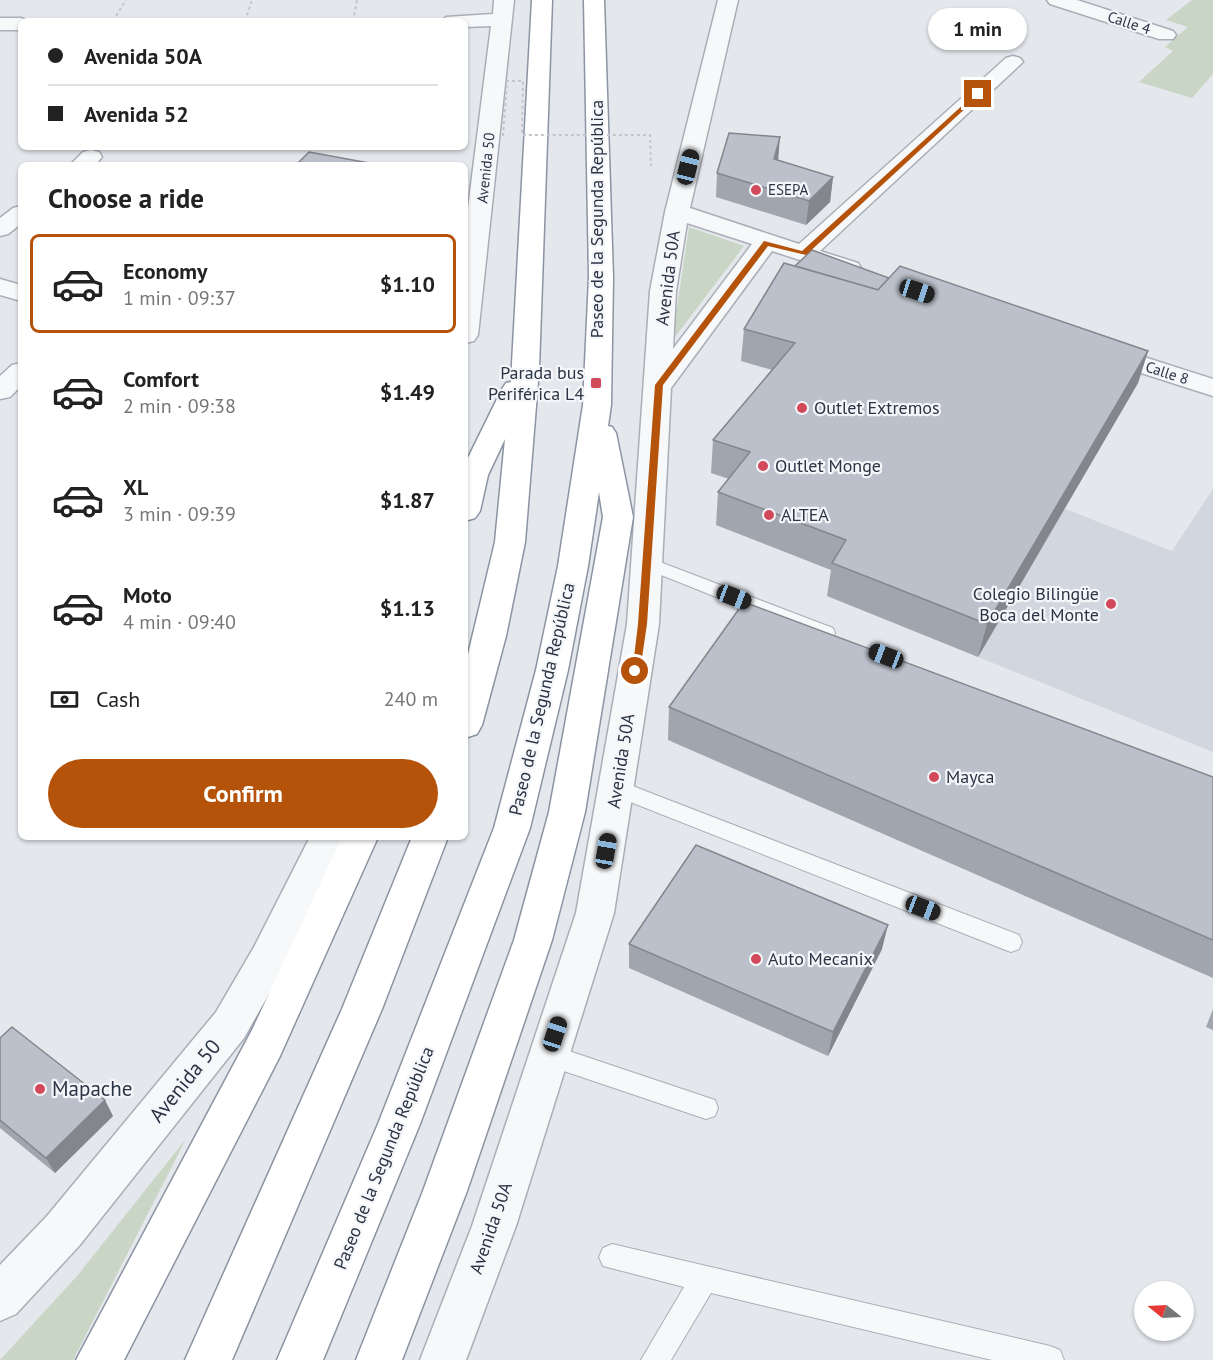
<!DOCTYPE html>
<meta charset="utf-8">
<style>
:root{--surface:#fff;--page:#f6f6f6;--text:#222;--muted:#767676;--line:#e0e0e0;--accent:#b45309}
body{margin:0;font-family:"PT Sans",sans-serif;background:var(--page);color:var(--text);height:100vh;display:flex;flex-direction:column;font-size:22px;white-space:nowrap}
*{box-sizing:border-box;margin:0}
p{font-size:20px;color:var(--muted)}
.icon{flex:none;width:33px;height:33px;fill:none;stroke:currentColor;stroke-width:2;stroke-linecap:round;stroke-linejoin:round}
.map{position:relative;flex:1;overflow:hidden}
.drawer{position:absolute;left:18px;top:162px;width:450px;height:678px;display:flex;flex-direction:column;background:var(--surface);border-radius:9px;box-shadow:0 2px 4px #0004}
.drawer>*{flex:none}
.banner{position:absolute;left:18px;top:18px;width:450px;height:132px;border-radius:9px;box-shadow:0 2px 4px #0004;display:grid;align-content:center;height:132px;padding:0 30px;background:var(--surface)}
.needle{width:39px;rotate:288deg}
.controls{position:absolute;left:1134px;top:1281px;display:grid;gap:12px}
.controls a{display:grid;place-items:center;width:60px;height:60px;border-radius:50%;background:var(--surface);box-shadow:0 2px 4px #0004;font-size:30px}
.end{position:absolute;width:27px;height:27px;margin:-14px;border:8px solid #b45309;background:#fff;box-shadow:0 0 0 3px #fff}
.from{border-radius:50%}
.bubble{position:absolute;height:42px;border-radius:21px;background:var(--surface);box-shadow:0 2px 4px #0004;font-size:20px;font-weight:600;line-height:42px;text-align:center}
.car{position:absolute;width:18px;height:36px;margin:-18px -9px;border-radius:8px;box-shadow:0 0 4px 2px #0007;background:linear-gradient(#222 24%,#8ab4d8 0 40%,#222 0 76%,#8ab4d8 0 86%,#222 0)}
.banner b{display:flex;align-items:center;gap:21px;height:57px;font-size:22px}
.banner b+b{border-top:2px solid var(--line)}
.banner i{width:15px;height:15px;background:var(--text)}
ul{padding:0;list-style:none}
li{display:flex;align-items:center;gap:18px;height:99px;margin:0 12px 9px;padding:0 18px;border:3px solid transparent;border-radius:9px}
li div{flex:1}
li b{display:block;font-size:22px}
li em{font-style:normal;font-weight:600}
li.active{border-color:var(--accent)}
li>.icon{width:54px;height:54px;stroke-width:1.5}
h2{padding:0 30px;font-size:27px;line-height:72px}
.pay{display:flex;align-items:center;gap:15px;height:66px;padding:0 30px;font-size:22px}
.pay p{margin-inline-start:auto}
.button{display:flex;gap:12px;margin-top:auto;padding:12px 30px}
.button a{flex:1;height:69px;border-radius:36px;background:var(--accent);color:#fff;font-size:24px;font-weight:600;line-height:69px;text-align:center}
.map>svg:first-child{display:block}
.built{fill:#d2d6de}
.green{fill:#c9d6c5}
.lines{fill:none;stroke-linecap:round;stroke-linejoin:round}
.lane-casing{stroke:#a9aeb7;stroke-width:2}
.street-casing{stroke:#a9aeb7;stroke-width:3}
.highway-casing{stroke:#8b94a3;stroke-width:3}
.path{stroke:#c2c5cb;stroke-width:2;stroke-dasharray:3 3;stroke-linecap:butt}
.lane{fill:#f7f8fa;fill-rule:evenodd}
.street{fill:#f7f8fa;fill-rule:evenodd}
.highway{fill:#fff;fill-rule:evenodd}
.path-bridge{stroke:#c2c5cb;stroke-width:2;stroke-dasharray:3 3;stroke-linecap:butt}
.wall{fill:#a1a5ae}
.shaded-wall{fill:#83868d}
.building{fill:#bbc0ca;stroke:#83868d;stroke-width:1.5}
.route{fill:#b45309}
.poi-dot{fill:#d1495b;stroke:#f4f6f9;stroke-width:2}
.labels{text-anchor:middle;stroke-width:4.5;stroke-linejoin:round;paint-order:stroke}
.far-street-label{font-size:15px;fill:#2b3445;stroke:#f4f6f9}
.far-poi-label{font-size:15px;fill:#2b3445;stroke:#f4f6f9;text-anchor:start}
.street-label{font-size:18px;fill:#2b3445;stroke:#f4f6f9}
.poi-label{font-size:18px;fill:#2b3445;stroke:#f4f6f9;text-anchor:start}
.near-street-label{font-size:21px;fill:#2b3445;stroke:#f4f6f9}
.near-poi-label{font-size:21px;fill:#2b3445;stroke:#f4f6f9;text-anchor:start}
</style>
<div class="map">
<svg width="1213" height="1360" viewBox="0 0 1213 1360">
<rect width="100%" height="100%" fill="#e4e7ec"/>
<polygon class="built" points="1213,489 1213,752 978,657 1063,508 1172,551"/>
<g class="green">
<polygon points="1192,0 1213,0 1213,74 1192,98 1139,82 1173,51 1165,47 1188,27 1166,20"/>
<polygon points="689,227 744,246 672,341"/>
<polygon points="186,1139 73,1360 0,1360 77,1276"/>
</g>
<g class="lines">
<defs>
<g id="lane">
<polygon points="647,557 833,628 835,633 833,638 826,640 819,638 641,567 638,563 641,559"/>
<polygon points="617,780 1019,935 1022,942 1019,949 1011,952 1003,949 610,794 607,788 610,782"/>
<polygon points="548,1044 706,1097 715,1100 718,1108 715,1116 706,1119 540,1063 536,1055 540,1047"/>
<polygon points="612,1244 1050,1346 1060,1350 1064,1360 992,1360 711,1293 671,1360 641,1360 684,1287 603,1266 599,1257 603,1248"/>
</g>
<g id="street">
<polygon points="494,0 514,0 478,335 474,341 465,343 465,232 491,26 465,27 465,21 443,21 446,17 493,14"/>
<path d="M718 0H738L690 208 799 244 1006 58 1013 56 1020 58 1023 62 820 251 858 263 861 268 858 273 849 275 840 273 772 251 671 388 659 624 614 913 516 1226 466 1360H420L472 1226 576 913 627 624 650 291 665 212ZM687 223 752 244 673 349 676 291Z"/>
<polygon points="1047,0 1077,0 1173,31 1176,35 1173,39 1159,39 1050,4"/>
<polygon points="0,18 21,18 29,21 21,21 21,30 0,30"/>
<polygon points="91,150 99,152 102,157 95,165 70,165 83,152"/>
<polygon points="21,206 21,224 8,234 0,236 0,218 13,208"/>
<polygon points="0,279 21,285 21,301 0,295"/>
<polygon points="1100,343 1213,379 1213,396 1091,357 1087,351 1091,345"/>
<polygon points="21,363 21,386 10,397 0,399 0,376 12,365"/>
<polygon points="310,837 346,837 282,971 244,1038 79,1246 16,1314 0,1321 0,1265 47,1216 216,1012 254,947"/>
</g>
<g id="highway">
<polygon points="532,0 552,0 539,369 525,542 506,636 482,725 477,734 465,738 465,667 495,542 505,439 488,475 480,511 475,518 465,521 465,464 502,389 506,383 511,382"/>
<polygon points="584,0 604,0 613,277 611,405 608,426 612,427 616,433 633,517 585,812 552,940 467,1191 402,1360 356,1360 423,1191 514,940 549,812 603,517 599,492 588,566 568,670 530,828 420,1124 323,1360 277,1360 378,1124 494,828 536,670 558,566 583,405 589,277"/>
<polygon points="342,837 378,837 280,1056 124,1360 76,1360 252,1030"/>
<polygon points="412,837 448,837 382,1009 232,1360 185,1360 342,1009"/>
</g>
</defs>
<use href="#lane" class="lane-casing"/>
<use href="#street" class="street-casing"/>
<use href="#highway" class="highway-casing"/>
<g class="path">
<polyline points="113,21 126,0"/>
<polyline points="245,21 252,0"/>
<polyline points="353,21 357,0"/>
</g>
<use href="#lane" class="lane"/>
<use href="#street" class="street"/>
<use href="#highway" class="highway"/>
<polyline class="path-bridge" points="503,136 507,81 523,81 522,135 650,135 651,166"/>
</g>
<g class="wall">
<polygon points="778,160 833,177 830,202 806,225 716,197 717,173"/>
<polygon points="795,266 889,278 1148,351 1138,383 978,657 827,596 831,570 716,525 718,492 729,479 711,473 713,440 772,370 741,361 744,329"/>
<polygon points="669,707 1213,777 1213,978 668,740"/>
<polygon points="629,944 882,949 828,1056 629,968"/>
<polygon points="1213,1009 1213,1030 1206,1027"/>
<polygon points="0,1038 113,1116 55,1173 0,1128"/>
</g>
<g class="shaded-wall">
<polygon points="780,137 778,162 774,159"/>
<polygon points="833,177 830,202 806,225 809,201"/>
<polygon points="1148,351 1138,383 978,657 987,624"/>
<polygon points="888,925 882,949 828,1056 833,1032"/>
<polygon points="105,1100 113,1116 55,1173 46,1158"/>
</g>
<g class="building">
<polygon points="729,133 780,137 774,159 833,177 809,201 717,173"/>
<polygon points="309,152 380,165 296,165"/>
<polygon points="812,250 889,278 878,290 795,266"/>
<polygon points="784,263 878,290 900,266 1148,351 987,624 832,563 846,540 718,492 750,452 713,440 795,343 744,329"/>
<polygon points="744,602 1213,777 1213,940 669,707"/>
<polygon points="696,845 888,925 833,1032 629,944"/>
<polygon points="12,1027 105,1100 46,1158 0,1120 0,1038"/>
</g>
<polygon class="route" points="976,93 981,94 806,255 768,246 663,385 647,624 640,671 639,674 632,674 638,624 655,385 764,241 802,251"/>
<g class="poi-dot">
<circle cx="756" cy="190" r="6"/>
<rect x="590" y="377" width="12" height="12" rx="3"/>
<circle cx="802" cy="408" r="6"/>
<circle cx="763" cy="466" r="6"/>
<circle cx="769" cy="515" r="6"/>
<circle cx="1111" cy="604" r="6"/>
<circle cx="934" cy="777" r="6"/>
<circle cx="756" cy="959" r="6"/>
<circle cx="40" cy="1089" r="6"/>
</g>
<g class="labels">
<g class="far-street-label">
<text transform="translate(1129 23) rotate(18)" y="5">Calle 4</text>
<text transform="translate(486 168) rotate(-84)" y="5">Avenida 50</text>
<text transform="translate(1167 373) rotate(18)" y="5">Calle 8</text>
</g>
<g class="far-poi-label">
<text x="768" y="195">ESEPA</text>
</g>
<g class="street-label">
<text transform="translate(597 219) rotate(-90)" y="6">Paseo de la Segunda República</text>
<text transform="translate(668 278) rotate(-83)" y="6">Avenida 50A</text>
<text transform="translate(542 699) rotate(-77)" y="6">Paseo de la Segunda República</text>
<text transform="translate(621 761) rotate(-81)" y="6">Avenida 50A</text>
<text transform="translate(384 1158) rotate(-68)" y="6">Paseo de la Segunda República</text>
<text transform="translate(491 1228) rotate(-71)" y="6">Avenida 50A</text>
</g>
<g class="poi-label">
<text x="584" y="379" text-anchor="end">Parada bus<tspan x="584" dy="21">Periférica L4</tspan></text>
<text x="814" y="414">Outlet Extremos</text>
<text x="775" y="472">Outlet Monge</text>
<text x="781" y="521">ALTEA</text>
<text x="1099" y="600" text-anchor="end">Colegio Bilingüe<tspan x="1099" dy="21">Boca del Monte</tspan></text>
<text x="946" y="783">Mayca</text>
<text x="768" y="965">Auto Mecanix</text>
</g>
<g class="near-street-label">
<text transform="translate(185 1081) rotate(-51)" y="7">Avenida 50</text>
</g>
<g class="near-poi-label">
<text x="52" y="1096">Mapache</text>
</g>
</g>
</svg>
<div class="controls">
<a><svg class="needle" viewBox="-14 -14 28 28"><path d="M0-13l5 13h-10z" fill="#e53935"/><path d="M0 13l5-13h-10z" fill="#767676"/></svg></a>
</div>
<i class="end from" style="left:635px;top:671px"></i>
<i class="end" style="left:978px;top:94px"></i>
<div class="bubble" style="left:928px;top:8px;width:99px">1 min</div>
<i class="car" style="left:688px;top:167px;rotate:14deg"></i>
<i class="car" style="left:917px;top:291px;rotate:108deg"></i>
<i class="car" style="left:734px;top:597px;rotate:111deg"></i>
<i class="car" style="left:886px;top:656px;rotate:291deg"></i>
<i class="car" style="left:606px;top:851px;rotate:10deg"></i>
<i class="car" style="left:923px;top:908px;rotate:111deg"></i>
<i class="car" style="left:555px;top:1034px;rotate:18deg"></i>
<div class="banner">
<b><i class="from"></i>Avenida 50A</b>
<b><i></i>Avenida 52</b>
</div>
<section class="drawer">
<h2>Choose a ride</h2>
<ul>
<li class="active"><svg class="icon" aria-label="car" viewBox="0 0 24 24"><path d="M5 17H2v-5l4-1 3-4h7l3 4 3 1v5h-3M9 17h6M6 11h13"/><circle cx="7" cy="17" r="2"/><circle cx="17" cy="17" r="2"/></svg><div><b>Economy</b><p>1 min · 09:37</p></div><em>$1.10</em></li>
<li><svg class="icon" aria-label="car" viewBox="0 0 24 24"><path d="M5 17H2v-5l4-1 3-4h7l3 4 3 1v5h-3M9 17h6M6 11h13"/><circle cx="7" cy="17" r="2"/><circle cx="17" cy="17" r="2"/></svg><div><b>Comfort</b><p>2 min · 09:38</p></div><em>$1.49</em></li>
<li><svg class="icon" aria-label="car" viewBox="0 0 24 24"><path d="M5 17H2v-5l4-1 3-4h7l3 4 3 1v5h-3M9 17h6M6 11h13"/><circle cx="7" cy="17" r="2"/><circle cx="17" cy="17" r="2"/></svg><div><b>XL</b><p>3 min · 09:39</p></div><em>$1.87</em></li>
<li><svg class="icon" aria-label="car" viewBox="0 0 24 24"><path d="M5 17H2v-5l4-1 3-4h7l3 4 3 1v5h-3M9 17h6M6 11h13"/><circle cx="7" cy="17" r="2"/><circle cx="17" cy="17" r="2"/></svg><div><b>Moto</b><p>4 min · 09:40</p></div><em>$1.13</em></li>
</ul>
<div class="pay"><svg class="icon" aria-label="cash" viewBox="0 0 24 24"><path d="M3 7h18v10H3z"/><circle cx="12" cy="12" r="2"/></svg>Cash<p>240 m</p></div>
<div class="button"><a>Confirm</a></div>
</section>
</div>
